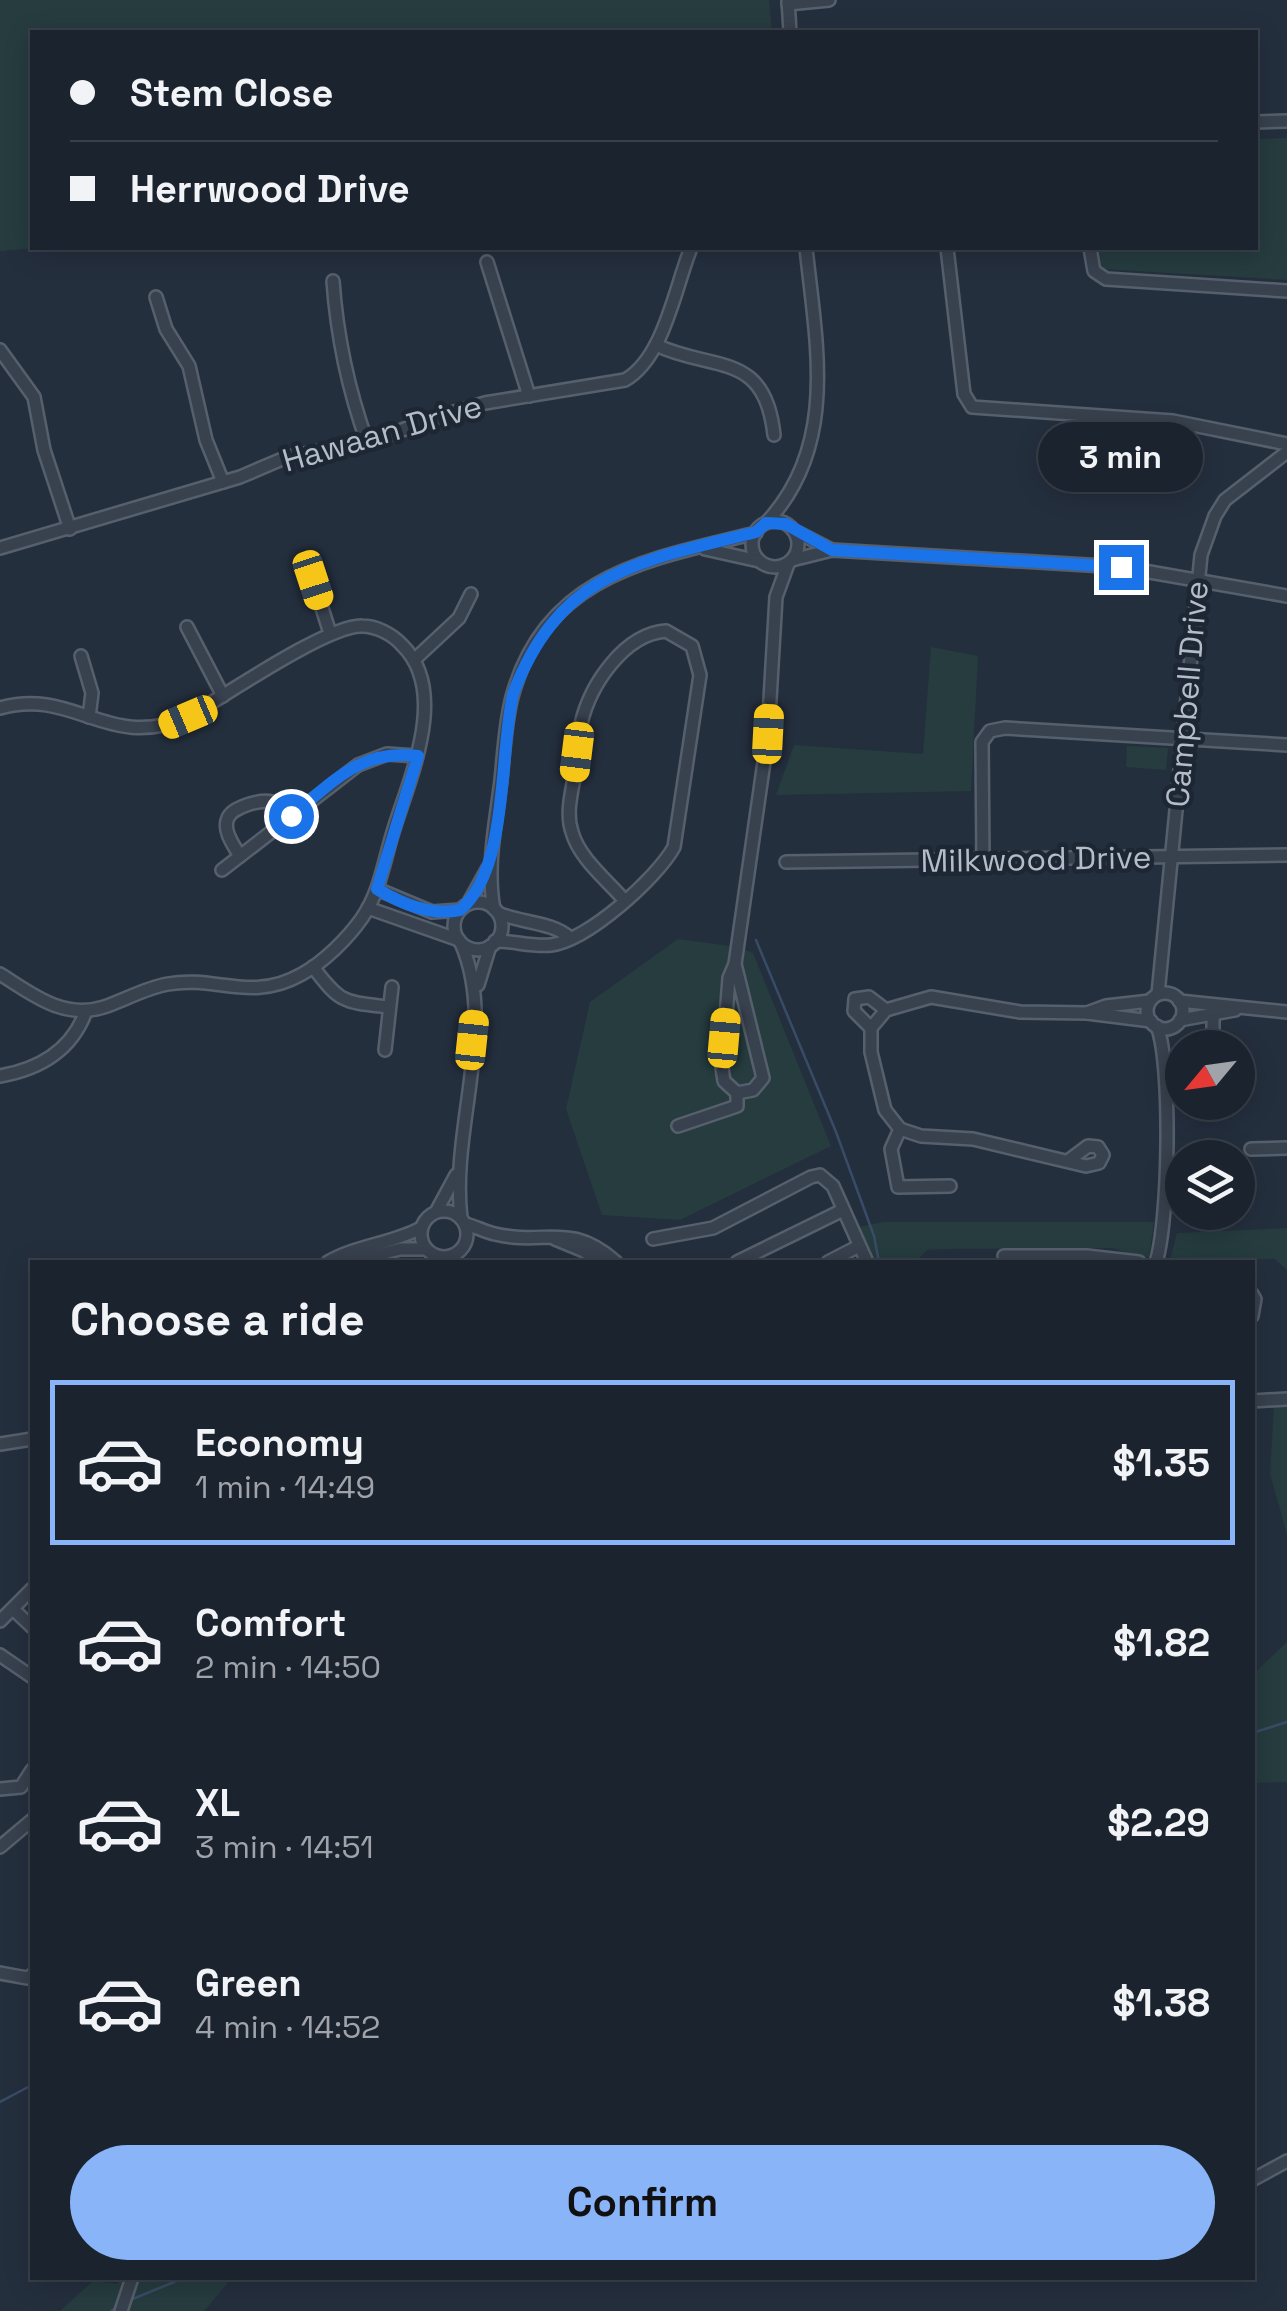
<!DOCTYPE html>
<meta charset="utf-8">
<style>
:root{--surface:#1b232e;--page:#282f3a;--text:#f1f3f6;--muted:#a0a4aa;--line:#39404a;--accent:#8ab4f8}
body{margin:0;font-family:"Space Grotesk",sans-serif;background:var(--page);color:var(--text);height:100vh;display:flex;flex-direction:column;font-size:38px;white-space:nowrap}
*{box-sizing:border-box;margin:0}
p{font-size:32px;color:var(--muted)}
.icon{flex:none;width:55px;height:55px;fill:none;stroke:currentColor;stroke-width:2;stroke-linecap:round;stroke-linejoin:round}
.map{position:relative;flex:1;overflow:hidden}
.side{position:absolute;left:30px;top:1260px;width:1225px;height:1020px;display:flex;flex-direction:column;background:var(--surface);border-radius:0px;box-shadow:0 5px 25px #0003,0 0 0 2px var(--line)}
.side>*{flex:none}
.banner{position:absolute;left:30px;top:30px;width:1228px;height:220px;border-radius:0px;box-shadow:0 5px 25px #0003,0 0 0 2px var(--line);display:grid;align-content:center;height:220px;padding:0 40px;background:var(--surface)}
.needle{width:65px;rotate:241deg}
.buttons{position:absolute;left:1165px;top:1030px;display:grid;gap:20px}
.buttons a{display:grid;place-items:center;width:90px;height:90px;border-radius:50%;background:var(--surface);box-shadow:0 5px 25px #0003,0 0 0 2px var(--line);font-size:50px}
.end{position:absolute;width:45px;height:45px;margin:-22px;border:12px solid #1a73e8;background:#fff;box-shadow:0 0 0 5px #fff}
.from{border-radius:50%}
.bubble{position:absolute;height:70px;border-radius:35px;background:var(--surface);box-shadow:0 5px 25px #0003,0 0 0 2px var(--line);font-size:32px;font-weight:800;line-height:70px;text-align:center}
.car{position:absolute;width:30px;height:60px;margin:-30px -15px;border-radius:12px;box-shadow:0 0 8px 2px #0007;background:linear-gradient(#f5c518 24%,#345 0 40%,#f5c518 0 76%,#345 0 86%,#f5c518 0)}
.banner b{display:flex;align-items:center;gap:35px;height:95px;font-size:38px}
.banner b+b{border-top:2px solid var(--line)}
.banner i{width:25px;height:25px;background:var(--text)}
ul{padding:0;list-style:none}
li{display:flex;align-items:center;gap:30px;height:165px;margin:0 20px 15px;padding:0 20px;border:5px solid transparent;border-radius:0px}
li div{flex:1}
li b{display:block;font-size:38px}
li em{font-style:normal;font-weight:800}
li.on{border-color:var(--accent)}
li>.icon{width:90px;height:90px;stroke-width:1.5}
h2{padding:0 40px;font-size:45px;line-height:120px}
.primary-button{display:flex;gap:20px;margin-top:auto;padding:20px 40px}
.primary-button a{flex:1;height:115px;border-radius:60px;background:var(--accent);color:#111;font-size:40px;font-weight:800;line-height:115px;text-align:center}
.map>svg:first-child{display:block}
.green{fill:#263c3f}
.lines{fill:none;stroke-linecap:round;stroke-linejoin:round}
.stream{stroke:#394c67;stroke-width:2.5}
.minor-casing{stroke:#565f6c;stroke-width:16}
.minor{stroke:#38414e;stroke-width:11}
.route{stroke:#1a73e8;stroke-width:12}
.labels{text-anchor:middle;stroke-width:9;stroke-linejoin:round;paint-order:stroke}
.street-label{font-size:32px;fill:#b4bcc9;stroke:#1d2633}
</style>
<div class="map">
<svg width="1287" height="2311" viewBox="0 0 1287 2311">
<rect width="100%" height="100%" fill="#242f3e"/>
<g class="green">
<polygon points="0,0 769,0 772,32 32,32 32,248 37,248 0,251"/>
<polygon points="1287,138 1287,280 1102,269 1099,248 1255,248 1255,139"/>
<polygon points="931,647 978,656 971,791 776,795 794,745 923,754"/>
<polygon points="1127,746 1168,748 1166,770 1126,767"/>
<polygon points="678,939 737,947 753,953 831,1146 680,1220 602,1215 566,1109 590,1002"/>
<polygon points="883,1222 1154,1222 1149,1257 1134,1256 1113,1248 945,1249 927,1250 915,1262 870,1262 854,1228"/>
<polygon points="1287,1228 1287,1270 1275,1259 1170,1261 1177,1233"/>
<polygon points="1274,1405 1287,1406 1287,1534 1270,1474"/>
<polygon points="1287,1642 1287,1782 1253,1783 1253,1674"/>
<polygon points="120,2278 232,2278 204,2311 60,2311 93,2281 117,2284"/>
</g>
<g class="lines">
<g class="stream">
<polyline points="756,940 836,1132 874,1236 879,1262"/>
<polyline points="1252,1733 1287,1722"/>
<polyline points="0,2102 32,2085"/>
<polyline points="130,2300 184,2278"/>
<polyline points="111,2311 119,2306"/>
</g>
<defs>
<g id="minor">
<polyline points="788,0 790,32"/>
<polyline points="788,4 829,0"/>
<polyline points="1255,122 1287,121"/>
<polyline points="947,248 964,394 972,407 1173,421 1287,444"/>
<polyline points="1090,248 1094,271 1106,279 1287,291"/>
<polyline points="487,262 529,396"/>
<path d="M333 281C337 337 348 389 367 442"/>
<polyline points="156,297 166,329 189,366 206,440 223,482"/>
<path d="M656 345C713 372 765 350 774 435"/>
<polyline points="0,350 34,397 44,450 70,529"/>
<circle cx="775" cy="544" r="23"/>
<path d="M766 523C839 446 816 343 806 248"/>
<polyline points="793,530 832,550"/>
<path d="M0 548 240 477 287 457 378 440 424 421 485 403 625 380C664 358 675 287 691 248"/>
<polyline points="705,549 759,561"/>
<polyline points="792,560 832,550 1121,567 1287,596"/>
<polyline points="313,580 330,633"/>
<polyline points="187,627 223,696"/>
<polyline points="81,656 92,693 89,717"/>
<polyline points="414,660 459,618 471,594"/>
<path d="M0 708C75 687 108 752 188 717 223 697 327 625 362 626 376 626 392 634 402 645 450 692 409 779 393 832 384 861 380 892 362 918 348 938 324 962 302 974 251 1003 216 975 168 984 145 988 125 1000 104 1007 63 1020 32 994 0 974"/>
<path d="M240 856C234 846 222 830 228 818 232 807 261 799 272 802 280 804 285 811 291 816"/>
<polyline points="983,860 982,742 990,731 1005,728 1287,745"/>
<polyline points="786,862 1287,855"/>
<polyline points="222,870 358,765 387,754 417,756"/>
<polyline points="377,889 432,912 460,910"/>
<circle cx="478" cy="926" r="24"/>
<polyline points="468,904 488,868"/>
<polyline points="368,908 459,940"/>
<path d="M494 909C486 867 496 822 501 780 504 752 505 724 512 697 545 574 651 559 756 533"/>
<path d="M498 913C521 923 553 922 570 938"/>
<path d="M495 941C514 941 533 947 551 945 587 941 657 878 674 847L700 675 692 646 666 631C624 634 590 685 581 724 577 741 576 760 574 778 571 795 566 815 572 832 579 858 607 880 624 900"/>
<polyline points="735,964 763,1078 753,1090 737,1093 724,1081 722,1068 729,978 735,964 768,734 776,597 788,564"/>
<path d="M313 967C341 1004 344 1002 389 1007"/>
<polyline points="478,985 490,946"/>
<circle cx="1165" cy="1011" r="18"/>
<polyline points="1158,994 1201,555 1215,516 1225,500 1287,452"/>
<polyline points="1179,1001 1287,1012"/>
<polyline points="1213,1007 1213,1048"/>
<polyline points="1087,1013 1106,1006 1150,1001"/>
<polyline points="1180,1020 1235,1010"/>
<polyline points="871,1028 854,1011 855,999 869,997 886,1010"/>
<polyline points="385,1050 392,987"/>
<path d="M0 1076C40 1069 72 1050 86 1011"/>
<polyline points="678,1126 737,1106 737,1093"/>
<polyline points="900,1129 891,1149 898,1187 950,1186"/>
<polyline points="1251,1149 1287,1148"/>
<polyline points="1068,1161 1088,1146 1098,1147 1103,1155 1099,1163 1086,1166 973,1139 921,1136 900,1129 885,1110 871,1052 871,1028 886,1010 931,997 1020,1012 1087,1013 1151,1021"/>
<circle cx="444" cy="1234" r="23"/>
<polyline points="436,1212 456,1175"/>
<path d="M461 1218C450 1128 498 1027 461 943"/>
<path d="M465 1224C475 1226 485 1232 495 1234 546 1246 570 1221 616 1262"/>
<polyline points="555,1239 584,1251 599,1262"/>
<polyline points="653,1239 713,1228 811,1177 820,1175 833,1186 867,1262"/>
<polyline points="1004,1256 1087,1256 1139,1262"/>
<path d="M328 1262C357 1245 391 1244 421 1228"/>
<polyline points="349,1262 400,1249 425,1249"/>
<polyline points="737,1262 843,1210"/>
<polyline points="828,1262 859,1246"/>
<path d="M1156 1262C1169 1222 1172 1064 1157 1026"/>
<polyline points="1252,1294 1255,1299 1252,1316"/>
<polyline points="1252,1401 1287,1399"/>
<polyline points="0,1444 32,1439"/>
<polyline points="14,1610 32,1627"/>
<polyline points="0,1621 32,1589"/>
<polyline points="0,1655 32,1677"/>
<polyline points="0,1789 21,1787 32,1770"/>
<polyline points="0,1847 32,1820"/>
<polyline points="0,1973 27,1978 32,1975"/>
<polyline points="1252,2180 1287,2161"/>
<polyline points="121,2311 132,2278"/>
</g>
</defs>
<use href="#minor" class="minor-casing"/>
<use href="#minor" class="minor"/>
</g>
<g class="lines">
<path class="route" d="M291 816C332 783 361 748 418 756L377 889C402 904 430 916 460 910 509 868 499 757 513 694 560 570 641 561 756 532L766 523 786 524 832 550 1121 567"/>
</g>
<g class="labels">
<g class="street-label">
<text transform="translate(382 433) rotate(-16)" y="11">Hawaan Drive</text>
<text transform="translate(1187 694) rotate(-85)" y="11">Campbell Drive</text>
<text transform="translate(1036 859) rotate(-1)" y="11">Milkwood Drive</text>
</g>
</g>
</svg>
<div class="buttons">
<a><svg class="needle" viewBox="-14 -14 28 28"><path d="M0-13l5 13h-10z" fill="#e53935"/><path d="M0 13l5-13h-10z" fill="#a0a4aa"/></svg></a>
<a><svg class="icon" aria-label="layers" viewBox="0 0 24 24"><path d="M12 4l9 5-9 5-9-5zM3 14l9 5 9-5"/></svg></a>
</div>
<i class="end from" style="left:291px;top:816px"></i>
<i class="end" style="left:1121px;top:567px"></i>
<div class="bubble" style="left:1038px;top:422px;width:165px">3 min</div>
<i class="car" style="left:313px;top:580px;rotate:162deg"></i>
<i class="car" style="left:188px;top:717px;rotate:247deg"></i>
<i class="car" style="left:768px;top:734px;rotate:3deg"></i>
<i class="car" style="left:577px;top:752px;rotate:187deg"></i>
<i class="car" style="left:724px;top:1038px;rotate:5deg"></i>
<i class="car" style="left:472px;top:1040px;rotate:6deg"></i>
<div class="banner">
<b><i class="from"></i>Stem Close</b>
<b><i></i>Herrwood Drive</b>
</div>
<section class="side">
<h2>Choose a ride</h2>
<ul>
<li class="on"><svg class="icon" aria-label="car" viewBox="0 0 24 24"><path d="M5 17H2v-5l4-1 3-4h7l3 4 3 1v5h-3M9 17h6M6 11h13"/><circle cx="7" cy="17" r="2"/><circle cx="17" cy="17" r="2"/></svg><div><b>Economy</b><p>1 min · 14:49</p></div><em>$1.35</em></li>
<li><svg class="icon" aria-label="car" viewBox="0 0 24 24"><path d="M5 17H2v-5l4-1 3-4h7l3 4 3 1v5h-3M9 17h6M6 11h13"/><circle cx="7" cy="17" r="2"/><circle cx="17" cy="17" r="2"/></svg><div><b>Comfort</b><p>2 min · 14:50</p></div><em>$1.82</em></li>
<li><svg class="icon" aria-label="car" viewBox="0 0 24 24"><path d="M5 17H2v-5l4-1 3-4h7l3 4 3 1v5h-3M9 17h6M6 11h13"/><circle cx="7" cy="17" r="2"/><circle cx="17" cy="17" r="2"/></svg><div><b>XL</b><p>3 min · 14:51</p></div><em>$2.29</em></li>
<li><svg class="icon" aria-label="car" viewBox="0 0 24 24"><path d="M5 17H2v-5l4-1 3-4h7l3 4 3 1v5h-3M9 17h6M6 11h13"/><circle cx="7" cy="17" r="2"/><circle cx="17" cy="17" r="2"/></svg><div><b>Green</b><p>4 min · 14:52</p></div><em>$1.38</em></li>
</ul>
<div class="primary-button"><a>Confirm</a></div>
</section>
</div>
